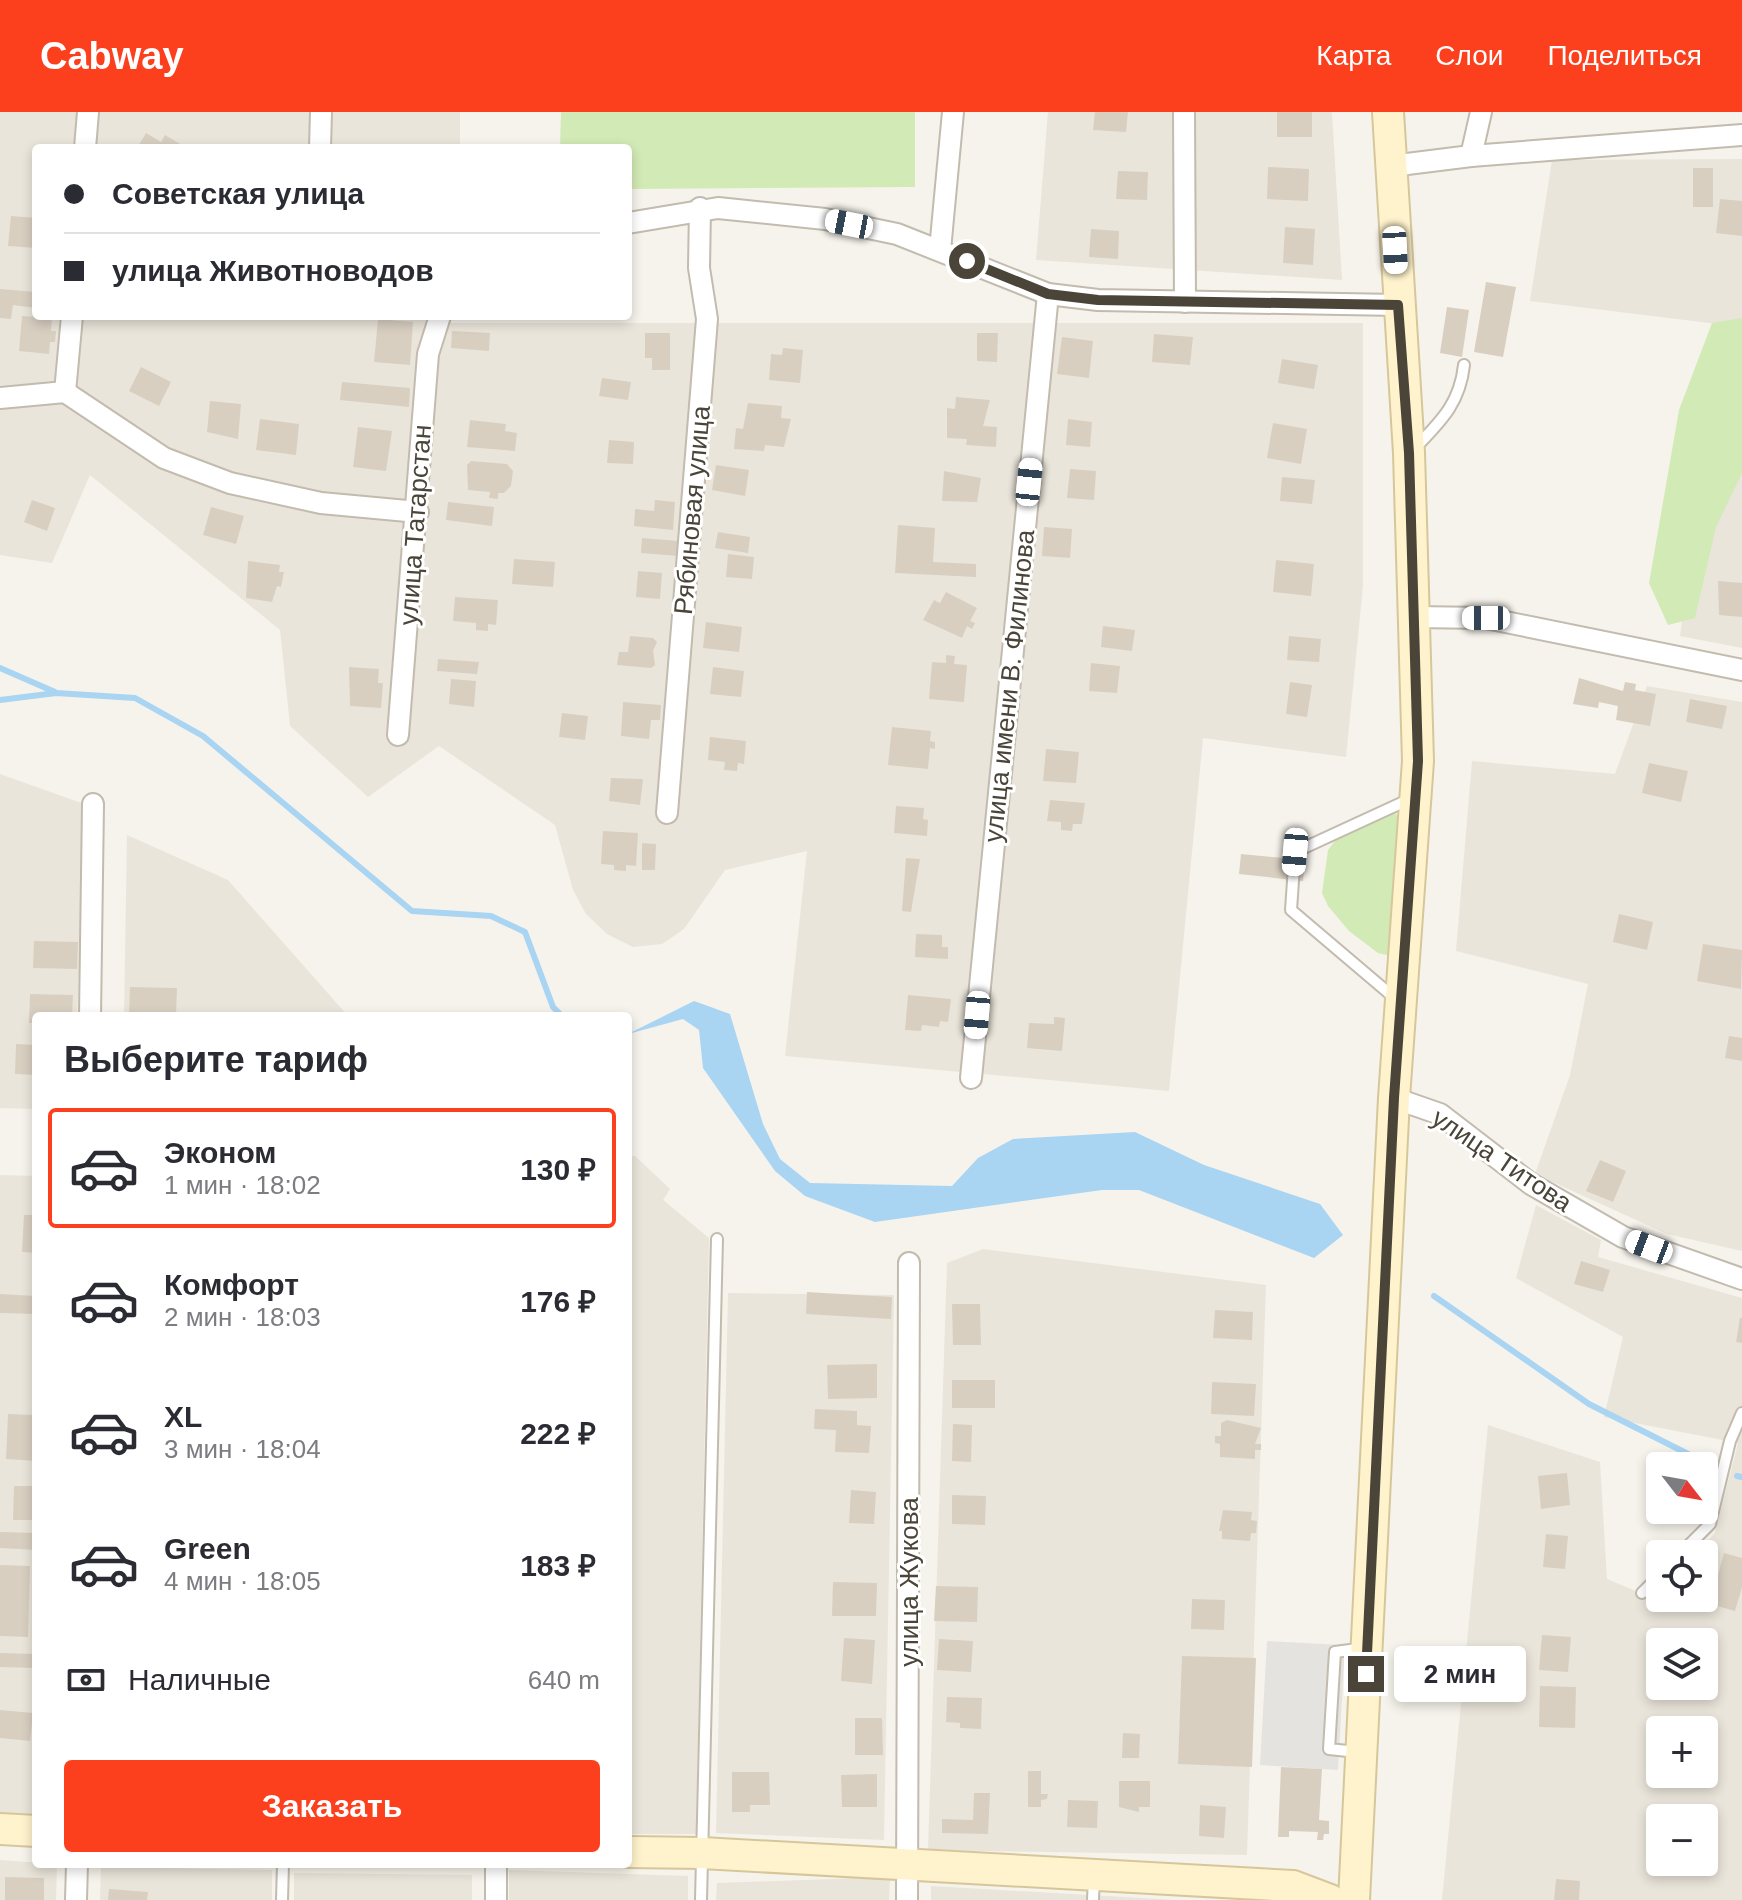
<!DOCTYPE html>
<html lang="ru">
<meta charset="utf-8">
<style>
:root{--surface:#fff;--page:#f2f2f3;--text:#2b2b33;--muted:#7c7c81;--line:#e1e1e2;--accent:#fc3f1d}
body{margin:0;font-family:Arial,sans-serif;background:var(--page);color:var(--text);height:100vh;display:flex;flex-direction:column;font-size:30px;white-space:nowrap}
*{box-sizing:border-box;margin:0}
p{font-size:26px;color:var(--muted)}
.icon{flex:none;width:44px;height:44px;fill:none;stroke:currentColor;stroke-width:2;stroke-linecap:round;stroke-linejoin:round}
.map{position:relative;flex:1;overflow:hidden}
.details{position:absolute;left:32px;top:900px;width:600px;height:856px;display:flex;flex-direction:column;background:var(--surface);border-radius:8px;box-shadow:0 4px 12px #0003}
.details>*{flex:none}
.top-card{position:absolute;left:32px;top:32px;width:600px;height:176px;border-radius:8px;box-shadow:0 4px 12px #0003;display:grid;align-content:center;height:176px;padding:0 32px;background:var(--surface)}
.needle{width:52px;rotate:121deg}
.tools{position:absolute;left:1646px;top:1340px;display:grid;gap:16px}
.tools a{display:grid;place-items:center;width:72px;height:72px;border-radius:8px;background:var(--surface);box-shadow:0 4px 12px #0003;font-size:40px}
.end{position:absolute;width:36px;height:36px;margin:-18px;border:10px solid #4b4439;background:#fff;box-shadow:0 0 0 4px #fff}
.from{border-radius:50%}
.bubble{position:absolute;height:56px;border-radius:8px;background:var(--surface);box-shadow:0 4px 12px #0003;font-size:26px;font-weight:700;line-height:56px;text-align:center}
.car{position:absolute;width:24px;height:48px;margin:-24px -12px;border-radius:10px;box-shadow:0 0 6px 2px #0007;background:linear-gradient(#fff 24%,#345 0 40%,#fff 0 76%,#345 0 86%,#fff 0)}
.top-card b{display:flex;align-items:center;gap:28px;height:76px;font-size:30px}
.top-card b+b{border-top:2px solid var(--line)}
.top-card i{width:20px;height:20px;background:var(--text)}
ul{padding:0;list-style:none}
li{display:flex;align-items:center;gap:24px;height:120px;margin:0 16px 12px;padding:0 16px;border:4px solid transparent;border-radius:8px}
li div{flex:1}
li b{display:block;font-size:30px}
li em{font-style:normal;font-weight:700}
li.on{border-color:var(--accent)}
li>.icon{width:72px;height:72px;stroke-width:1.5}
h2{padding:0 32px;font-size:36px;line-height:96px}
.pay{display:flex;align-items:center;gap:20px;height:88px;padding:0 32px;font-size:30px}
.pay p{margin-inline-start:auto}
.cta{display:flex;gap:16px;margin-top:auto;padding:16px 32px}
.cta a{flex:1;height:92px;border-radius:8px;background:var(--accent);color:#fff;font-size:32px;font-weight:700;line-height:92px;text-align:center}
header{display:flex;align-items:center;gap:48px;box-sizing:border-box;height:112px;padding:0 40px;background:var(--accent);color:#fff}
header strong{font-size:38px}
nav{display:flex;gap:44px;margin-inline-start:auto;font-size:28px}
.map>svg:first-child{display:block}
.residential{fill:#eae5da;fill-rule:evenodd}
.green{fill:#d2eab5}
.parking{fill:#e5e3e0}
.water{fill:#a9d4f2}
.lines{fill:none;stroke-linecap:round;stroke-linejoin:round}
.stream{stroke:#a9d4f2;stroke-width:6}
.building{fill:#d8cfc1}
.lane-casing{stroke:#c2bbae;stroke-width:14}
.street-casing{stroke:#c2bbae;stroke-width:24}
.secondary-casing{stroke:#d6c79b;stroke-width:34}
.lane{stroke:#fff;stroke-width:10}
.street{stroke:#fff;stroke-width:20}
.secondary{stroke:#fff3cd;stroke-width:30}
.route{stroke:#4b4439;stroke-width:10}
.labels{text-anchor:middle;stroke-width:6;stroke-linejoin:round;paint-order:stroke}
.street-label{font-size:26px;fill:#4b4439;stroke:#fff}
</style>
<header>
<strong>Cabway</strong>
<nav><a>Карта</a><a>Слои</a><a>Поделиться</a></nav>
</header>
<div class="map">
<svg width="1742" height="1788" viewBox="0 0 1742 1788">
<rect width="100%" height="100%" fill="#f6f3ec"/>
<g class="residential">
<polygon points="0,0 460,0 460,36 36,36 36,204 429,204 425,211 1363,211 1363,474 1346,645 1203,626 1169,979 785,944 807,739 725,758 684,817 662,832 633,835 607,822 586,802 573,778 555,713 439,634 368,685 290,614 280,518 90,363 52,451 0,443"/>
<polygon points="1048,0 1332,0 1342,168 1036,148"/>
<polygon points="1742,47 1742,215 1530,189 1552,48"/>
<polygon points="1707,328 1742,333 1742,536 1680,524"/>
<polygon points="1647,574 1742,590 1742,1139 1667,1122 1535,1062 1570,963 1588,872 1456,839 1472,649 1615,662"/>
<polygon points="0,662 87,693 77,904 36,904 36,997 0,996"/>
<polygon points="127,723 228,768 348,904 124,904"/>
<polygon points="628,1044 635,1044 670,1077 663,1088 709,1126 696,1722 628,1722"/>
<polygon points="0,1063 36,1064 36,1704 0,1704"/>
<path d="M1536 1093 1601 1128 1598 1145 1742 1186V1788H1442L1488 1313 1600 1350 1607 1467 1655 1487 1660 1482V1486H1704V1442H1696L1715 1421 1738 1331 1604 1305 1623 1225 1516 1166ZM1660 1530H1704V1574H1660ZM1660 1618H1704V1662H1660ZM1660 1706H1704V1750H1660Z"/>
<polygon points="983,1137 1266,1173 1247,1743 928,1738 947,1151"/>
<polygon points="728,1181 894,1183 884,1728 716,1721"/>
<polygon points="0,1748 57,1752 56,1788 0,1788"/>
<polygon points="101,1755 272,1758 272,1788 100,1788"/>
<polygon points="509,1758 688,1764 688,1788 509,1788"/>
<polygon points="294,1761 472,1763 472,1788 294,1788"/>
<polygon points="890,1765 889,1788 716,1788 717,1771"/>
<polygon points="931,1774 1176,1788 931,1788"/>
</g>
<g class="green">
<polygon points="561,0 915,0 915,75 628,77 628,36 560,36"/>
<polygon points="1742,206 1742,361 1716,415 1695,506 1668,513 1649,471 1679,298 1712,211"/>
<polygon points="1385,699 1395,701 1404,710 1396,845 1378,841 1349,819 1328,794 1322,781 1328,738 1341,721"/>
</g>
<polygon class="parking" points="1267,1529 1345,1533 1338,1658 1260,1653"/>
<polygon class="water" points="694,889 730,902 763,1012 780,1047 810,1071 952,1074 978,1046 1013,1027 1135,1020 1204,1053 1320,1092 1343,1123 1314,1146 1139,1078 1102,1078 875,1110 805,1084 775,1059 703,956 699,918 683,907 628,922"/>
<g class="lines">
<g class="stream">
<polyline points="0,556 55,580"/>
<polyline points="0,588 56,581 135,586 203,624 412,799 491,804 525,820 553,895 562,904"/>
<polyline points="1434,1184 1589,1292 1706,1351"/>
<polyline points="1737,1364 1742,1365"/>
</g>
</g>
<g class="building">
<polygon points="1095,0 1128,0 1126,20 1093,18"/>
<rect x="1277" y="0" width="35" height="25"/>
<polygon points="146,21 161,30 165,23 187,36 137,36"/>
<polygon points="1268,55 1309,57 1308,89 1267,87"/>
<rect x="1693" y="56" width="20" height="39"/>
<polygon points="1118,59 1148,60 1147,88 1116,87"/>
<polygon points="1720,87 1742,89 1742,124 1716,121"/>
<polygon points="11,104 36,106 36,136 8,134"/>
<polygon points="1285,115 1315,117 1313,153 1283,151"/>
<polygon points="1091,117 1119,119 1118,147 1089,145"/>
<polygon points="1486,170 1516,175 1503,245 1474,240"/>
<polygon points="0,177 36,180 36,196 13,193 11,207 0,206"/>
<polygon points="1447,195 1469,198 1462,245 1440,241"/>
<polygon points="22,204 52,206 51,219 56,219 55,230 50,230 49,242 19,239"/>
<polygon points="378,207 413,210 410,253 374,250"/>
<polygon points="452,219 490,221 489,239 451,236"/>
<polygon points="645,221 670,221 670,258 652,258 652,246 645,246"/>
<polygon points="977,221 998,221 997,250 977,249"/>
<polygon points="1154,222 1193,225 1190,253 1152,250"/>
<polygon points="1062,225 1093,229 1089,266 1057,262"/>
<polygon points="783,236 803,238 800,271 769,268 771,242 782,243"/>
<polygon points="1282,247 1318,253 1314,277 1278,271"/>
<polygon points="141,255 171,270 159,294 129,279"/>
<polygon points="602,266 631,270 628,288 599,284"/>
<polygon points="342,270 410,276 409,295 340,288"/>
<polygon points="956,285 990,288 983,314 997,315 996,335 966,333 967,327 947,326 947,296 955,297"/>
<polygon points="210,289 241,292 238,327 207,320"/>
<polygon points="748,291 782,294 781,306 791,307 784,335 765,333 764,339 734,337 736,316 743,317"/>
<polygon points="260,307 299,312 296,343 256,338"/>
<polygon points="1068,307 1092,310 1090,335 1066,333"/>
<polygon points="470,308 506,312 505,319 517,321 515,339 467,335"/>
<polygon points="1273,311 1307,317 1301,352 1267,346"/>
<polygon points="358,315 392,319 386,359 353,355"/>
<polygon points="609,328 634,330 633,352 607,351"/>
<polygon points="471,349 507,352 513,359 511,374 504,381 498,381 498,387 489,386 490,380 468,378 467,353"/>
<polygon points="716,353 749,358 745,384 712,378"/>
<polygon points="1070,357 1096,359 1094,388 1067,386"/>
<polygon points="944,359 981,366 977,390 942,389"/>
<polygon points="1282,365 1315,368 1312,392 1280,389"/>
<polygon points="32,388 55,396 47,419 24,410"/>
<polygon points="655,388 675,390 673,418 634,414 635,397 654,399"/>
<polygon points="448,390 494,395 492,414 446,408"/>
<polygon points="211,395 244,404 236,432 203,423"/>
<polygon points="898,413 935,416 933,450 976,452 976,465 895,461"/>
<polygon points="1044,415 1072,417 1070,446 1042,444"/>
<polygon points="718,420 750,425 748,441 715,436"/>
<polygon points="642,426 679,429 678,444 641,441"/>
<polygon points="728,442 754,445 752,467 726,465"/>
<polygon points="514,447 555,450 553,475 512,472"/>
<polygon points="1276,448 1314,452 1311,484 1273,480"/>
<polygon points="248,449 280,453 279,460 284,460 281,475 277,474 272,490 246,486"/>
<polygon points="638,459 662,461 660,487 636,485"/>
<polygon points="1718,469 1742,471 1742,505 1719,503"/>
<polygon points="946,480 977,496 970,509 975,511 972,517 967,514 962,526 923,508 934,488 940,491"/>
<polygon points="455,485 498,488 496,513 488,512 488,519 476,518 476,511 453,509"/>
<polygon points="706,510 742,515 739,540 703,536"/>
<polygon points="1103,514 1135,518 1132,539 1101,535"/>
<polygon points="630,524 653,526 657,530 653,539 655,553 651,556 617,553 619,540 628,540"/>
<polygon points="1289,524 1321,527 1319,550 1287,548"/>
<polygon points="946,543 955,544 954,552 967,553 964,590 929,587 932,550 946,551"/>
<polygon points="438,547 479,550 477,562 437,559"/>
<polygon points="1091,551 1120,554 1117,581 1089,579"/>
<polygon points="349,555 379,557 378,571 383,571 381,596 350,594"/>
<polygon points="713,555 744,559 741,585 710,582"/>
<polygon points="1579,566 1623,579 1625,570 1636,572 1635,578 1656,582 1650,614 1616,608 1618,594 1599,590 1598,596 1573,592"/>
<polygon points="451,567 476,569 474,595 449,592"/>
<polygon points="1290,570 1312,573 1307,605 1286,602"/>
<polygon points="1690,587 1727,594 1722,617 1686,610"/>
<polygon points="623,590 661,593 660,608 651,608 649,627 621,624"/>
<polygon points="562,601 588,604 585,628 559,625"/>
<polygon points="892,615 931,619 930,629 935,630 935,637 930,636 928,657 888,653"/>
<polygon points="710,625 746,629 744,652 738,651 737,659 724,658 725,650 708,648"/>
<polygon points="1046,637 1079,640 1076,671 1043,669"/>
<polygon points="1649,651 1688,659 1681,690 1642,681"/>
<polygon points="611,666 643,667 640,693 609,689"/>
<polygon points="1050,688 1085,691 1082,712 1073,712 1072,719 1061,718 1061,710 1047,709"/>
<polygon points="896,694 924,696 923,707 928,708 927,724 894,721"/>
<polygon points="603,719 638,721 636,754 626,753 626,759 614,758 614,753 601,752"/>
<polygon points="642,731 656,732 655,758 642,758"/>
<polygon points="1241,742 1305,748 1303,769 1239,762"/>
<polygon points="906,746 920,747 911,800 902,799"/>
<polygon points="1619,802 1653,810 1647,838 1613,830"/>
<polygon points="916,822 942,823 942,835 948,835 948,847 915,845"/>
<polygon points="34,829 78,830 77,857 33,856"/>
<polygon points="1703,832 1742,838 1741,877 1697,869"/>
<polygon points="130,875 177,876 176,904 129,904"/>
<polygon points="30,882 73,883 72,904 36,904 36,911 29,911"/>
<polygon points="908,883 951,887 948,910 940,909 939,915 922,913 921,919 905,918"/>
<polygon points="1054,905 1065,906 1062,939 1027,936 1029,911 1054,912"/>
<polygon points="1729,924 1742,926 1742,949 1725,946"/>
<polygon points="16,932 36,933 36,963 15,962"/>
<polygon points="1600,1048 1626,1059 1613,1090 1586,1079"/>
<polygon points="24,1103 36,1103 36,1141 22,1140"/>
<polygon points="1581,1149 1610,1158 1603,1180 1574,1172"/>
<polygon points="807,1180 892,1185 891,1207 806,1202"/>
<polygon points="0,1182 36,1184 36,1202 0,1201"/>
<polygon points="952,1192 980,1192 981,1233 953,1233"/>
<polygon points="1215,1198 1253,1200 1252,1228 1213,1226"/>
<polygon points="1740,1206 1742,1206 1742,1231 1736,1230"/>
<polygon points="33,1233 36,1234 36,1258 33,1257"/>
<polygon points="877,1252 877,1286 828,1287 827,1253"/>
<rect x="952" y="1268" width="43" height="28"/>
<polygon points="1212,1270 1256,1272 1254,1304 1211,1302"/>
<polygon points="815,1297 857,1299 857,1313 871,1314 869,1341 835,1340 836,1318 814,1317"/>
<polygon points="8,1302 36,1303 36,1349 6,1347"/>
<polygon points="1227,1308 1261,1316 1255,1332 1261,1332 1261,1338 1255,1338 1255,1347 1220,1345 1220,1332 1215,1331 1215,1324 1221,1324 1221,1311"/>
<polygon points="953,1312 972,1313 971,1350 952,1349"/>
<polygon points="1567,1361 1570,1393 1541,1397 1538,1364"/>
<polygon points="14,1374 36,1374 36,1408 13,1408"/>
<polygon points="851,1378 876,1380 874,1412 849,1411"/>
<polygon points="952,1383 986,1384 985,1413 952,1412"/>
<polygon points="1223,1398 1252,1400 1251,1408 1257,1409 1256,1421 1251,1421 1250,1429 1222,1427 1222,1419 1219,1419"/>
<polygon points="0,1420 36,1421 36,1438 0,1436"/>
<polygon points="1546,1422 1568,1424 1565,1457 1543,1455"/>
<polygon points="1724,1441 1742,1446 1742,1475 1735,1499 1710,1492"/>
<polygon points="0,1453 30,1454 28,1525 0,1524"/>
<polygon points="833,1470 877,1471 876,1504 832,1504"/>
<polygon points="936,1474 978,1475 977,1510 934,1509"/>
<polygon points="1192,1487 1225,1488 1224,1518 1191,1517"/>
<polygon points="1542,1523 1571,1525 1568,1560 1539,1558"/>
<polygon points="844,1526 875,1528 872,1572 841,1569"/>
<polygon points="939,1527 973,1529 971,1560 937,1558"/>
<polygon points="0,1541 36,1542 36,1556 0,1555"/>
<polygon points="1182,1544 1256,1546 1252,1655 1178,1652"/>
<polygon points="1540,1574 1576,1575 1575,1616 1539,1615"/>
<polygon points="947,1585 982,1586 981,1617 960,1616 960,1611 946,1610"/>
<polygon points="0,1598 33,1601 30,1629 0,1626"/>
<polygon points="855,1606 882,1606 883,1643 855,1643"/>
<polygon points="1123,1621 1140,1622 1139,1646 1122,1646"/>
<polygon points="1281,1655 1322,1657 1319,1708 1329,1709 1329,1722 1324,1722 1323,1728 1317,1728 1318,1720 1289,1719 1289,1725 1278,1725"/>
<polygon points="1028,1659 1041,1659 1041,1682 1048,1682 1047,1687 1041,1688 1041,1695 1028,1695"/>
<polygon points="732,1660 769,1660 770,1693 750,1693 750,1700 732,1700"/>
<polygon points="877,1662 877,1695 842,1695 841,1663"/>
<polygon points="1119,1669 1150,1669 1150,1695 1139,1695 1139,1700 1119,1695"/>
<polygon points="974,1681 990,1681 988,1722 942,1721 942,1707 973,1708"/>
<polygon points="1068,1688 1098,1689 1097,1716 1067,1715"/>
<polygon points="1200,1693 1226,1695 1224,1726 1199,1724"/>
<polygon points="1704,1718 1718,1719 1714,1757 1680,1755 1680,1750 1704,1750"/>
<polygon points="5,1765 44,1766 44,1788 5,1788"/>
<polygon points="1556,1767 1580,1769 1579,1788 1554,1788"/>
<polygon points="109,1777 148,1780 147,1788 108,1788"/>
</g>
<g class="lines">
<defs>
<g id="lane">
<path d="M1416 335C1441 309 1460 291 1464 253"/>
<polyline points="1397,888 1291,798 1295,740 1410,687"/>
<polyline points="1680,1442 1710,1412 1730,1329 1742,1301"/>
<polyline points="1642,1481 1660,1463"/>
<polyline points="1357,1640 1329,1637 1335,1540 1365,1536"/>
<polyline points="282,1788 283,1752"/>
<polyline points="701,1788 717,1127"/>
<polyline points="1093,1788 1094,1764"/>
</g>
<g id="street">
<polyline points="1184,0 1185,190"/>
<polyline points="85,36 88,0"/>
<polyline points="320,36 321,0"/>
<polyline points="1471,44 1481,0"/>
<polyline points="1391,54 1471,44 1742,23"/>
<polyline points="628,111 718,96 825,107 897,122 1048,182 1098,188 1398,193"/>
<polyline points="940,138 953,0"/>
<polyline points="65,280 72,204"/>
<polyline points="0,286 65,280 164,346 230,371 321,391 418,400"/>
<polyline points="1413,505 1486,506 1742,558"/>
<polyline points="398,623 428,242 440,204"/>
<polyline points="667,701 707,207 699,156 700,96"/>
<polyline points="90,904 93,692"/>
<polyline points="971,966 1048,182"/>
<polyline points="1394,986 1440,1002 1531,1072 1623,1125 1742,1167"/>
<polyline points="76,1788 77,1752"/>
<polyline points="496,1788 496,1752"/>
<polyline points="907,1788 909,1151"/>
</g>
<g id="secondary">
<polyline points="0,1717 36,1719"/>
<polyline points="628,1740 702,1741 1293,1774 1330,1788"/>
<polyline points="1354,1788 1394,986 1418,649 1409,341 1388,0"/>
</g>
</defs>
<use href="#lane" class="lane-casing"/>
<use href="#street" class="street-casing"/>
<use href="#secondary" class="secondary-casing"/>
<use href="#lane" class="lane"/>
<use href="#street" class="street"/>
<use href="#secondary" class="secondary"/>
</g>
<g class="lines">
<polyline class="route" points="967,149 1048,182 1098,188 1398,193 1409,341 1418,649 1394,986 1366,1562"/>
</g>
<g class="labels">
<g class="street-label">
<text transform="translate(692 398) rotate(-85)" y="9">Рябиновая улица</text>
<text transform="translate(415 413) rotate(-86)" y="9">улица Татарстан</text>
<text transform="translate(1009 574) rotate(-84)" y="9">улица имени В. Филинова</text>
<text transform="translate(1502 1048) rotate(34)" y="9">улица Титова</text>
<text transform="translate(909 1470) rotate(-90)" y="9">улица Жукова</text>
</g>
</g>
</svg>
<div class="tools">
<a><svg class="needle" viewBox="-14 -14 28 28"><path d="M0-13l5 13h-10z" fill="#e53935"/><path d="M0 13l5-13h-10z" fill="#7c7c81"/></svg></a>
<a><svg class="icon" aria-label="locate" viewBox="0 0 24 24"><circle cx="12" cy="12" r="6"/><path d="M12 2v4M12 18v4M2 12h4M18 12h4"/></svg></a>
<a><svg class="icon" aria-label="layers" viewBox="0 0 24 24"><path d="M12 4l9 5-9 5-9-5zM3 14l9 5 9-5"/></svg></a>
<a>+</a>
<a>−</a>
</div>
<i class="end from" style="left:967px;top:149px"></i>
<i class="end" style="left:1366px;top:1562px"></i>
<div class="bubble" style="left:1394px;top:1534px;width:132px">2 мин</div>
<i class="car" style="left:849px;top:112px;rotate:281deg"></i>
<i class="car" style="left:1395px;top:138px;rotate:177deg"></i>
<i class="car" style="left:1029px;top:370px;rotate:6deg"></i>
<i class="car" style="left:1486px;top:506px;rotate:270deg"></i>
<i class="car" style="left:1295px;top:740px;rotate:185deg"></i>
<i class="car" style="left:977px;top:903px;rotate:185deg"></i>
<i class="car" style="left:1649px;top:1135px;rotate:291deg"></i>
<div class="top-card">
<b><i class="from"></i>Советская улица</b>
<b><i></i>улица Животноводов</b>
</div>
<section class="details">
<h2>Выберите тариф</h2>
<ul>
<li class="on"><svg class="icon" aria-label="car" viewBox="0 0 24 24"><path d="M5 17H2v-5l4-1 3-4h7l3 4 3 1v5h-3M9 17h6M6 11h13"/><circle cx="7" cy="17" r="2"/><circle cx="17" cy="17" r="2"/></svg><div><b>Эконом</b><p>1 мин · 18:02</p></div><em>130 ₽</em></li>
<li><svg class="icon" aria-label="car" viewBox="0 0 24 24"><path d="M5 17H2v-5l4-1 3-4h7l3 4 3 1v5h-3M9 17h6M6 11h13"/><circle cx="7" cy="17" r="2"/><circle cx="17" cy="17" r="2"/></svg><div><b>Комфорт</b><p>2 мин · 18:03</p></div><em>176 ₽</em></li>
<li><svg class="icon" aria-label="car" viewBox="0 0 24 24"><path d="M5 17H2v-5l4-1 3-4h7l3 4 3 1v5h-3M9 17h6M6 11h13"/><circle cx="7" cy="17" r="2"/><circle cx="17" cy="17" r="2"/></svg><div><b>XL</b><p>3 мин · 18:04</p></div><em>222 ₽</em></li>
<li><svg class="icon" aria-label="car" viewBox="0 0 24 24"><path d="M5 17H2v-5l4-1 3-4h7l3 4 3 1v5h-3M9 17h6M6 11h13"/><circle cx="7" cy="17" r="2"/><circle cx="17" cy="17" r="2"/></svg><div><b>Green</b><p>4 мин · 18:05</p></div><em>183 ₽</em></li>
</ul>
<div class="pay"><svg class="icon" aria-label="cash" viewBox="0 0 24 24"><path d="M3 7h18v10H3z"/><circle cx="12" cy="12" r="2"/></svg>Наличные<p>640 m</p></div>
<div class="cta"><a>Заказать</a></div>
</section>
</div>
